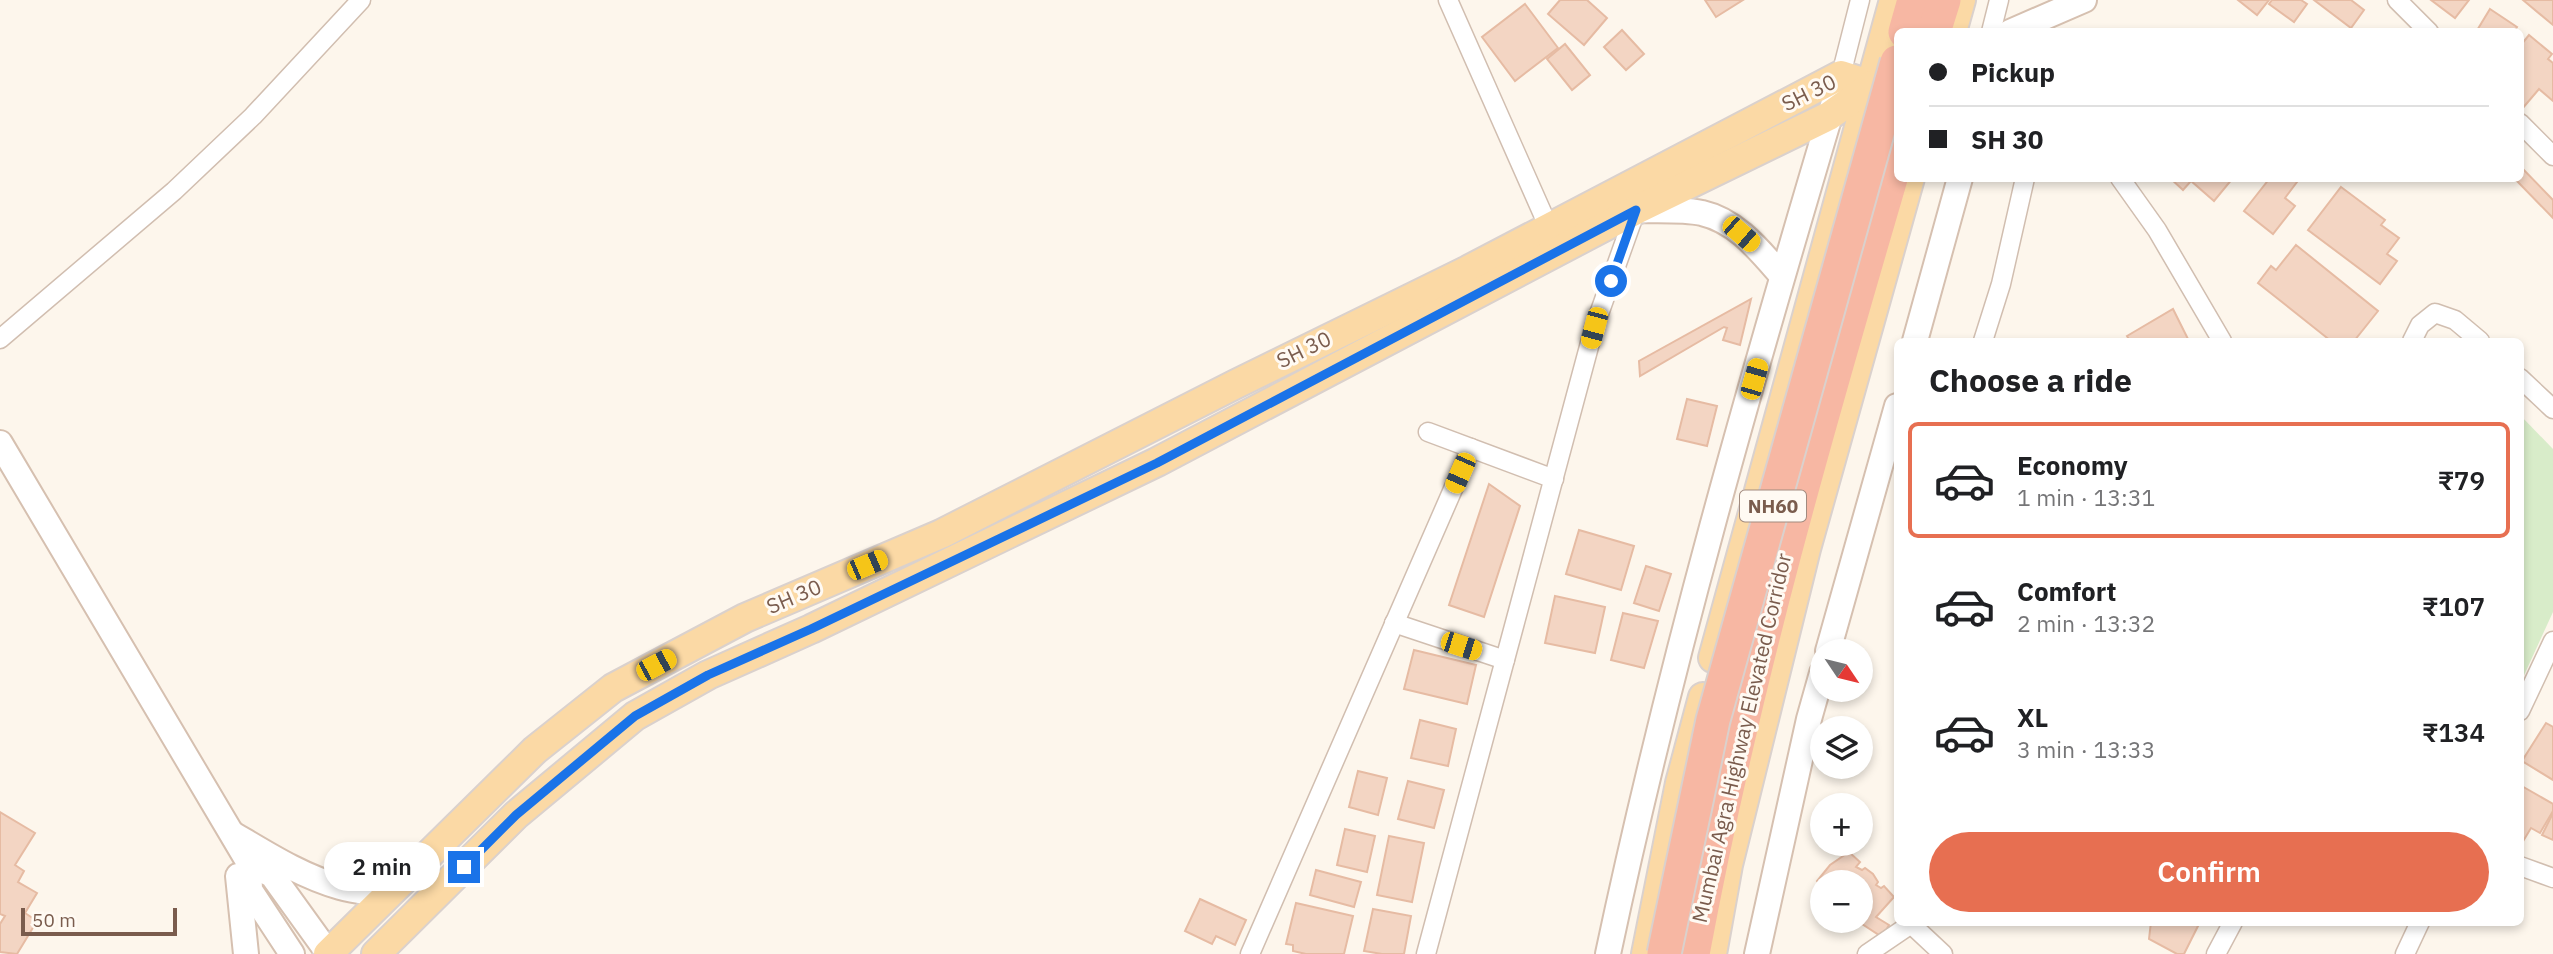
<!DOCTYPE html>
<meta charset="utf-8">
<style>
:root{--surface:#fff;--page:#f6f6f6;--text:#202124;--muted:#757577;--line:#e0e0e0;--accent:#e76f51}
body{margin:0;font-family:"IBM Plex Sans",sans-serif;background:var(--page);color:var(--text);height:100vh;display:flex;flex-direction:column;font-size:26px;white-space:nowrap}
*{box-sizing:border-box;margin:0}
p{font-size:23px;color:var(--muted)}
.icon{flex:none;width:38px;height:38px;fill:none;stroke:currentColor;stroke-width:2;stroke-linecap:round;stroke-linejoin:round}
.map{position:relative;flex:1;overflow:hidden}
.drawer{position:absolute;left:1894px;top:338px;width:630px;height:588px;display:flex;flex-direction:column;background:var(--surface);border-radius:10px;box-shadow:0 4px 10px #0003}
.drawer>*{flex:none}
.hud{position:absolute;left:1894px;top:28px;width:630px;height:154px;border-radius:10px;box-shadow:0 4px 10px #0003;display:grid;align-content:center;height:154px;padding:0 35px;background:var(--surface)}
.needle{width:46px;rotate:125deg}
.fabs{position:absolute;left:1810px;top:639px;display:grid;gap:14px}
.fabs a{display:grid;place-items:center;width:63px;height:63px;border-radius:50%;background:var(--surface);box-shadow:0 4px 10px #0003;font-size:35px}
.scale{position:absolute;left:21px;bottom:18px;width:156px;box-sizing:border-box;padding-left:7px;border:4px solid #7a5c4d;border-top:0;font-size:19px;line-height:24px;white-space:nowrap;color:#7a5c4d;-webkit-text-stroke:5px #fffaf3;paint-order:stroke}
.end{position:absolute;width:32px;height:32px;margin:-16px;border:9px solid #1a73e8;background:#fff;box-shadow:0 0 0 4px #fff}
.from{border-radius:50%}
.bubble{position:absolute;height:49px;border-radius:24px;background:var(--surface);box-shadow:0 4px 10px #0003;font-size:23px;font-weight:600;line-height:49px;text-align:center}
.car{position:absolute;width:21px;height:42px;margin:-21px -10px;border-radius:9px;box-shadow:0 0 5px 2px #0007;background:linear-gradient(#f5c518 24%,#345 0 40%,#f5c518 0 76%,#345 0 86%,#f5c518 0)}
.hud b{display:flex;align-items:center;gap:24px;height:66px;font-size:26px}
.hud b+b{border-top:2px solid var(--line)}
.hud i{width:18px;height:18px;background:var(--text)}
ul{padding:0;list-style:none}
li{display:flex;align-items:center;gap:21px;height:116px;margin:0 14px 10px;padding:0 21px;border:4px solid transparent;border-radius:10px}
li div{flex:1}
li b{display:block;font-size:26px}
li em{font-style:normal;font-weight:600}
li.on{border-color:var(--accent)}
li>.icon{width:63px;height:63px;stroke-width:1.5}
h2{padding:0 35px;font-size:32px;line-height:84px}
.action{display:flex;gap:14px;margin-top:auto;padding:14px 35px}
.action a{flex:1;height:80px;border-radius:42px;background:var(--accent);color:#fff;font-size:28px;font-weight:600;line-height:80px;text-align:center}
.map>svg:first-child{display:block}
.green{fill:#d8ecc9}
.building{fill:#f3d5c3;stroke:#e6bba3;stroke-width:2}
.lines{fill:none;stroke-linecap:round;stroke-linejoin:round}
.street-casing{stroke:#d1beb0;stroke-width:21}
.secondary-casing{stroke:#d6c0b0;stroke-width:28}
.primary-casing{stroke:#dad1cd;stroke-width:32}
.highway-casing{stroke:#dad1cd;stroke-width:37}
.street{stroke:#fff;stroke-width:18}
.secondary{stroke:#fff;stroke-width:24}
.primary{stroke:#fbd9a5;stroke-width:28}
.highway{stroke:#f7b7a3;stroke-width:33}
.highway-bridge-casing{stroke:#dad1cd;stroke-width:37;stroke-linecap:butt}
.highway-bridge{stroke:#f7b7a3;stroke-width:33}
.route{stroke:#1a73e8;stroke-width:9}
.labels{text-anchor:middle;stroke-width:6;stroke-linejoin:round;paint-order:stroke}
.shield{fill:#fffaf3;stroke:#a28b7f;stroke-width:2}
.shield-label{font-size:19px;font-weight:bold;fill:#7a5c4d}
.street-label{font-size:21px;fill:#7a5c4d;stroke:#fffaf3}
</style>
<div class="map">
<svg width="2553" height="954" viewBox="0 0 2553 954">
<rect width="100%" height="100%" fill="#fdf6ec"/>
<polygon class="green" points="2520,415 2553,449 2553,612 2520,684"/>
<g class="building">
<polygon points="1560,0 1587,0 1607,18 1584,45 1548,14"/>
<polygon points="1705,0 1743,0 1716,17"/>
<polygon points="2238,0 2269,0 2257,15"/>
<polygon points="2272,0 2301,0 2307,4 2294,22 2269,4"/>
<polygon points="2314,0 2351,0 2364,10 2351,28"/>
<polygon points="2431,0 2469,0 2455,18"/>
<polygon points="2523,0 2553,0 2553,25"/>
<polygon points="1525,4 1558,48 1515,81 1482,37"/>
<polygon points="2490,9 2517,27 2514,32 2476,32"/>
<polygon points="1622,30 1644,54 1626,70 1604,47"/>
<polygon points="2529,35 2552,54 2548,59 2553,63 2553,101 2539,89 2522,109 2520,107 2520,46"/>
<polygon points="1565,44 1590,75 1572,90 1547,59"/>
<polygon points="2520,166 2553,200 2553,218 2514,178 2520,178"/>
<polygon points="2170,178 2233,178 2214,201 2191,181 2183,190"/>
<polygon points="2270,178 2300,178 2285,198 2295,206 2273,234 2244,211"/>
<polygon points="2341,187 2385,220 2381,225 2399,238 2387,254 2397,261 2380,284 2308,230"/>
<polygon points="2296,245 2378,311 2354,341 2331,341 2258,283 2271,266 2276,270"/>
<polygon points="1751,299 1740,345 1723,340 1727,328 1724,327 1640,376 1639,361"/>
<polygon points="2173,309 2189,341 2130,341 2127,336"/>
<polygon points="1687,399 1717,406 1707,446 1677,439"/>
<polygon points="1489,484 1520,506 1484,617 1449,605"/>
<polygon points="1579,530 1634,546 1621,590 1566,574"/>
<polygon points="1646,566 1671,574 1659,611 1634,603"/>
<polygon points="1555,596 1605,607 1595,653 1545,643"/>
<polygon points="1623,613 1658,621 1644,668 1611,660"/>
<polygon points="1414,650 1476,665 1467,704 1404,689"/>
<polygon points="1420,720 1456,729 1448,766 1411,758"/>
<polygon points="2546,723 2553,727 2553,780 2522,761"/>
<polygon points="1358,771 1387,778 1378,815 1349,807"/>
<polygon points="1408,781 1444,790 1434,828 1398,819"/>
<polygon points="2520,785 2553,804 2553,811 2540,833 2531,828 2522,843 2520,842"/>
<polygon points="0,812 35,833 15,865 24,871 18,882 37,893 25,913 37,921 17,954 0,952 0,924 5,916 0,914"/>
<polygon points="2553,813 2553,840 2542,835"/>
<polygon points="1345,829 1375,836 1367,872 1337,865"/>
<polygon points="1389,836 1424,843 1412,902 1377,895"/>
<polygon points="1849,852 1860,862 1856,867 1862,870 1865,868 1873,874 1878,882 1876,885 1881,888 1884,886 1894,897 1876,917 1889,925 1882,937 1856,920 1860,920 1860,882 1822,882 1822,888 1817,881 1830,865"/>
<polygon points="1316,870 1361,882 1354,907 1310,895"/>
<polygon points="1200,899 1246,920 1235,945 1216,936 1212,944 1185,931"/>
<polygon points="1296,903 1353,916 1344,954 1306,954 1293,951 1293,945 1286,944"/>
<polygon points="1373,909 1411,916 1404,954 1382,954 1364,951"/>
<polygon points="2151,922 2196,922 2199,924 2184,954 2177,954 2149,939"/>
</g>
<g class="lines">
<defs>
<g id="street">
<polyline points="1448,0 1549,228"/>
<polyline points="2397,0 2429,32"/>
<polyline points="1991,32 1999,0"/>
<polyline points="1841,75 1860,0"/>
<polyline points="2520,123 2553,156"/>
<polyline points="2120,178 2157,230 2222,341"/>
<polyline points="0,339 174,191 253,116 361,0"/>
<polyline points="1983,341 2001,284 2025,178"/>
<polyline points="2412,341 2420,325 2435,313 2455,320 2480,341"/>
<polyline points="2520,378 2553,409"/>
<polyline points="1428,432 1554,479"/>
<polyline points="1394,623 1505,660"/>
<polyline points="2520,711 2553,641"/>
<polyline points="2520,866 2553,878"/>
<polyline points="1912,925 1943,954"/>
<polyline points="1250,954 1471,448"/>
<polyline points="1426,954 1594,328 1636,210"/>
<polyline points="1867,954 1914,922"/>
<polyline points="2216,954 2233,922"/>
<polyline points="2405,954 2420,922"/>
</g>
<g id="secondary">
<polyline points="2010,32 2084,0"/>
<path d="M1633 207 1636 210C1657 211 1681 209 1702 213 1737 221 1760 251 1782 276"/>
<polyline points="1915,341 1960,178"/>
<polyline points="0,443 249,863 250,890 292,954"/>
<polyline points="1828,651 1897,406"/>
<path d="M233 834C267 854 301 876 340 887 355 891 372 893 387 896"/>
<polyline points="249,863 272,875 329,954"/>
<polyline points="238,876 246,954"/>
<path d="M1608 954C1669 666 1750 384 1834 102"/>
<polyline points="1757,954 1809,719 1822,673"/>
</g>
<g id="primary">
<polyline points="1952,32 1961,0"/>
<polyline points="1713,658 1894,0"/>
<polyline points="328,954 535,750 613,688 745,618 941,534 1236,384 1468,270 1841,75 1872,85"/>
<polyline points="376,954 516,815 635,716 708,675 811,629 1157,462 1636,210 1829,116 1872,85"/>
<polyline points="1646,954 1680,783 1703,697"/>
<polyline points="1712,954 1728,865 1806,549 1910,178"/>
</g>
<g id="highway">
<polyline points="1905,32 1914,0"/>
<polyline points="1934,32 1944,0"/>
<path d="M1693 954C1743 685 1820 420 1897 158"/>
</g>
</defs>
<use href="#street" class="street-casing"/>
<use href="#secondary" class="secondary-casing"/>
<use href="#primary" class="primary-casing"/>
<use href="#highway" class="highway-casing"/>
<use href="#street" class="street"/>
<use href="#secondary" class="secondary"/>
<use href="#primary" class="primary"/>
<use href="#highway" class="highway"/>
<defs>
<polyline id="highway-bridge" points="1664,954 1713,720 1897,62"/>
</defs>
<use href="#highway-bridge" class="highway-bridge-casing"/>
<use href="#highway-bridge" class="highway-bridge"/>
</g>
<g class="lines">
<polyline class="route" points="464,867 516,815 635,716 708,675 811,629 1157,463 1636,210 1611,281"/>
</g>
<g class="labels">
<rect class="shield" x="1740" y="490.5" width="66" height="31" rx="5"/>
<g class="shield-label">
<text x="1773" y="513">NH60</text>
</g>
<g class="street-label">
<text transform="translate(1809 93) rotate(-26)" y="7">SH 30</text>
<text transform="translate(1304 350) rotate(-26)" y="7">SH 30</text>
<text transform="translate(794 597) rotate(-23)" y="7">SH 30</text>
<text transform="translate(1742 738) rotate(-77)" y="7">Mumbai Agra Highway Elevated Corridor</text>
</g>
</g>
</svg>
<div class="fabs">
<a><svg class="needle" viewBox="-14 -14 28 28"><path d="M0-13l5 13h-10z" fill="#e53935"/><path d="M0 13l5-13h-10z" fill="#757577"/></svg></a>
<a><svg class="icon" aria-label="layers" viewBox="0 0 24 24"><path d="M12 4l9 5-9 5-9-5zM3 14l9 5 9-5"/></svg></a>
<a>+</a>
<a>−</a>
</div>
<div class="scale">50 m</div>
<i class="end from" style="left:1611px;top:281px"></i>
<i class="end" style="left:464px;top:867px"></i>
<div class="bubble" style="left:324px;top:842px;width:116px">2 min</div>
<i class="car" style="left:1741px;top:234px;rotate:131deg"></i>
<i class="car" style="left:1594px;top:328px;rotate:195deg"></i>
<i class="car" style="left:1754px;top:379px;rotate:16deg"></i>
<i class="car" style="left:1460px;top:473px;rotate:204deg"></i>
<i class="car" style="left:867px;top:565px;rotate:67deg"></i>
<i class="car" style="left:1461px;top:646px;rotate:108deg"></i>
<i class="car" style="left:656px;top:665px;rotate:62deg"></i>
<div class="hud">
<b><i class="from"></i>Pickup</b>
<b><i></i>SH 30</b>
</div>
<section class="drawer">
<h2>Choose a ride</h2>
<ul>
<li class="on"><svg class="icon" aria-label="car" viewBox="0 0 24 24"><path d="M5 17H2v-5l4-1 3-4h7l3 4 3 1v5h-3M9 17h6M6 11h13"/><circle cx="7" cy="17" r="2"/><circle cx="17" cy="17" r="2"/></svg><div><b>Economy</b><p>1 min · 13:31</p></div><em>₹79</em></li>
<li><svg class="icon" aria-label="car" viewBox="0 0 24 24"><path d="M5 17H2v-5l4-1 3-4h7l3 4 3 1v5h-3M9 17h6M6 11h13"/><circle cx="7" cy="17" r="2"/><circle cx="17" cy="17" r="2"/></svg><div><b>Comfort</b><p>2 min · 13:32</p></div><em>₹107</em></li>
<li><svg class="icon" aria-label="car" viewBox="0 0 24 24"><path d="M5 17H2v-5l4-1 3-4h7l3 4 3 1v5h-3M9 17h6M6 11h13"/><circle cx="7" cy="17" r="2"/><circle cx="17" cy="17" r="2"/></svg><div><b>XL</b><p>3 min · 13:33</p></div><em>₹134</em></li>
</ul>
<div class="action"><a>Confirm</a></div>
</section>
</div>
